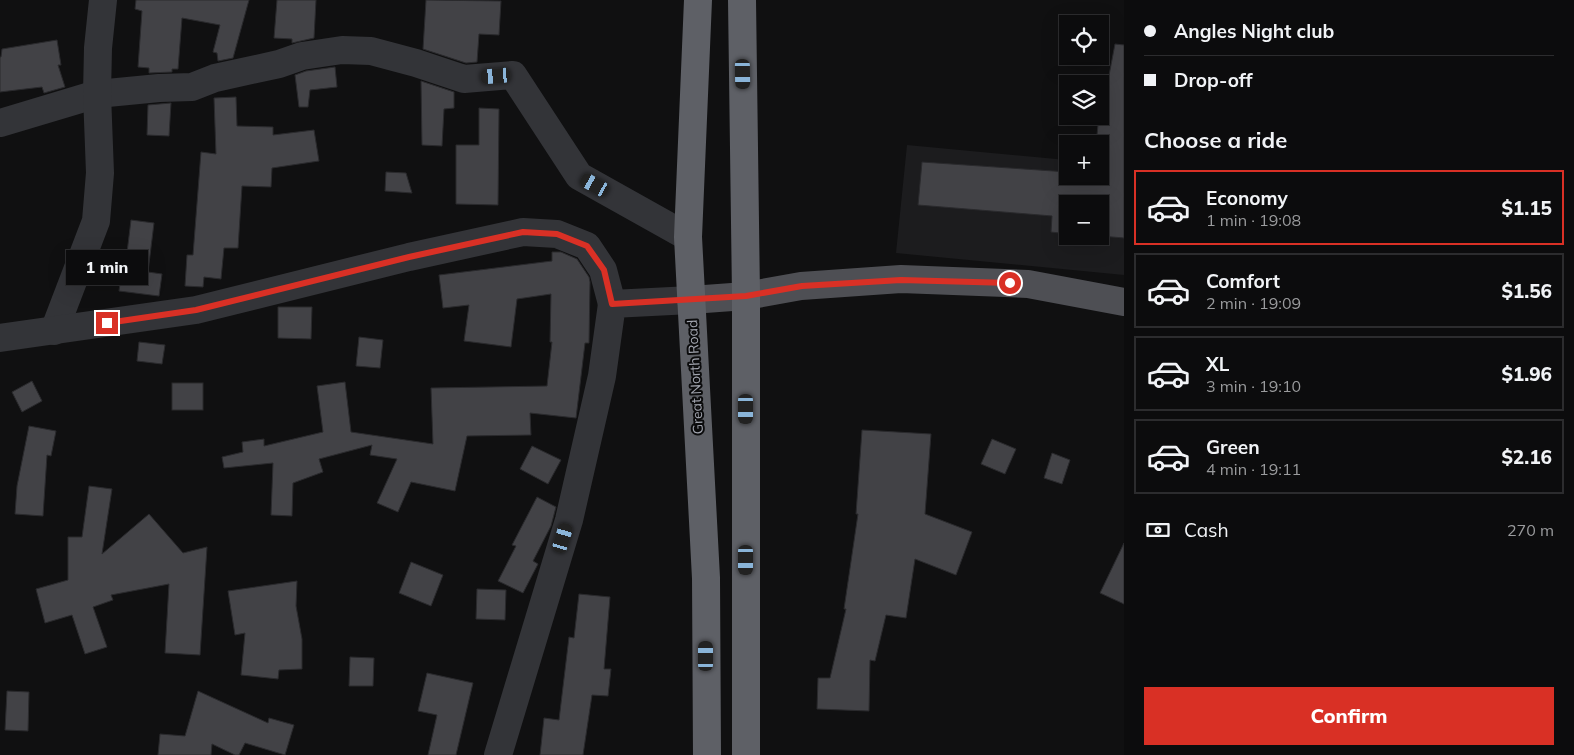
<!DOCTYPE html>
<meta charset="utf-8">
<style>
:root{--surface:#0c0c0d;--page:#1a1a1b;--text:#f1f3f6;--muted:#9a9b9d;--line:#2c2c2e;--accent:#d93025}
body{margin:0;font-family:Mulish,sans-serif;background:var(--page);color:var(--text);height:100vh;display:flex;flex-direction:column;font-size:19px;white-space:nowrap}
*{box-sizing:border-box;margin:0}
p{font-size:16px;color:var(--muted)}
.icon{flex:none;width:28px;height:28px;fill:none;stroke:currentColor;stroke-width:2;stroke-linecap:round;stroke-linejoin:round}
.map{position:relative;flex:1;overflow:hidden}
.sheet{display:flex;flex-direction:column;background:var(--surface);width:450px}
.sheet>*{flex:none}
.top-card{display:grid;align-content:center;height:110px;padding:0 20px;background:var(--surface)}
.tools{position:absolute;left:1059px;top:15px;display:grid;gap:10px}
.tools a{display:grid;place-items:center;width:50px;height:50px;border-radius:0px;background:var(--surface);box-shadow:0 5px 20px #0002,0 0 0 1px var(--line);font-size:25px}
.end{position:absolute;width:22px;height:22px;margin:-11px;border:6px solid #d93025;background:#fff;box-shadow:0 0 0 2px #fff}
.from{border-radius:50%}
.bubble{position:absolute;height:35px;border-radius:0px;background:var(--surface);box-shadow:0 5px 20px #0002,0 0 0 1px var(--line);font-size:16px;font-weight:800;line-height:35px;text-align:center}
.car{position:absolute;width:15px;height:30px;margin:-15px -8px;border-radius:6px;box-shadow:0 0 4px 1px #0007;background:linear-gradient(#222 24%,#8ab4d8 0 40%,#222 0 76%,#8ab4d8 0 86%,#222 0)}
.top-card b{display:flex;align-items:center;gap:18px;height:48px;font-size:19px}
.top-card b+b{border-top:1px solid var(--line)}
.top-card i{width:12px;height:12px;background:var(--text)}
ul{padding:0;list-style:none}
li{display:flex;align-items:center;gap:15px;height:75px;margin:0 10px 8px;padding:0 10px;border:2px solid var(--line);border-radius:0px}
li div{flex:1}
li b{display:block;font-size:19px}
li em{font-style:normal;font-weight:800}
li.on{border-color:var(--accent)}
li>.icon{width:45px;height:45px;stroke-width:1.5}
h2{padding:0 20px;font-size:22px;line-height:60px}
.pay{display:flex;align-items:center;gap:12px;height:55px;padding:0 20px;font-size:19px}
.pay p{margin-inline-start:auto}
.button{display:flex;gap:10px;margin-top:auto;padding:10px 20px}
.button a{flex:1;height:58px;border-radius:0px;background:var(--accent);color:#fff;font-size:20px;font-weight:800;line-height:58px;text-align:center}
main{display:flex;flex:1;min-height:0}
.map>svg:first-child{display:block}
.built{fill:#1c1c1e;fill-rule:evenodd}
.building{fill:#424246;stroke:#2a2a2d}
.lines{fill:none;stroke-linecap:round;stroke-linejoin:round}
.minor{stroke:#333438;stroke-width:28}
.major{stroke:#4e4f54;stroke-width:28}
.highway{stroke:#5e6066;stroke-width:28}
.route{stroke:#d93025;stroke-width:6}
.labels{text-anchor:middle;stroke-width:4;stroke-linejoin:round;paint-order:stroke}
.street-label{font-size:14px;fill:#a3a6b0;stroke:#0b0b0c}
</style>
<main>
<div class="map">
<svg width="1124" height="755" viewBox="0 0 1124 755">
<rect width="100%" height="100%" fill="#101011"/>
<path class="built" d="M907 145 1067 160 1068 176H1100L1124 165V275L896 253ZM1068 204H1100V236H1068Z"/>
<g class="building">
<polygon points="136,0 249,0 233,58 218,61 217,53 213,52 220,25 182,18 178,69 172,69 172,72 149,73 149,68 138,67 142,11 135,9"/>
<polygon points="277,0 316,0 314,38 292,43 292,39 274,38"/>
<polygon points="426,0 501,1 499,35 479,34 477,62 466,63 423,49"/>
<polygon points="57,40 61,65 58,65 65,87 44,93 42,87 0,92 0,57 1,57 2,49"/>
<polygon points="1115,44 1124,45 1124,238 1100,236 1100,204 1068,204 1068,234 1051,232 1052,216 918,205 922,162 1068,172 1068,176 1100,176 1100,144 1096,144 1099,116 1100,112 1102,112"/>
<polygon points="335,67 337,87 310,90 308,107 299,107 295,75 306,71"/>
<polygon points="421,81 454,92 454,108 444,109 442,146 422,145"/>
<polygon points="236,97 237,126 273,127 273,135 314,130 319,161 272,168 271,187 242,186 238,248 224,248 221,279 204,277 203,287 185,286 187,255 193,255 201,152 216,154 214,98"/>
<polygon points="171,103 169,136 147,135 148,105"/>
<polygon points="479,108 499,109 498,205 456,204 456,145 479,145"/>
<polygon points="386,172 406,173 412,193 385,191"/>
<polygon points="131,220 154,223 148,272 162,274 159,296 119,291 122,269 125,269"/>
<polygon points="552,252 561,252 577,259 589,277 590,282 589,343 585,343 576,418 530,413 531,435 467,436 455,491 411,482 398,512 377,503 397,459 370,455 372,445 319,459 323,472 293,483 292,516 271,515 273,463 224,468 222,457 243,452 242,442 264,439 264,446 323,432 317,386 345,382 351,432 433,444 431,388 547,386 552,342 550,342 551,294 517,299 511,347 464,341 469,305 443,308 439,275 552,261"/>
<polygon points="278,307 312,307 311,339 278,338"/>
<polygon points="359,337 383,340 380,368 356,366"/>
<polygon points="139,342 165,345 162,364 137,361"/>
<polygon points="32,381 42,401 22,412 12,392"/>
<rect x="172" y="383" width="31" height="27"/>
<polygon points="29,426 56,431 51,456 47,455 43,516 15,514 17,486"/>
<polygon points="862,430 931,434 925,514 972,532 956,575 915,559 906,618 886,615 875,661 870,660 869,711 817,709 818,678 830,678 846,609 844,609 858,514 856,514"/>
<polygon points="992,439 1016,449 1005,474 981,464"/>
<polygon points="532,446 561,460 548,484 520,469"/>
<polygon points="1052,453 1070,460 1062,484 1044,478"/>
<polygon points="89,486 112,489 102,554 149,514 183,553 207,547 200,655 165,653 169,584 111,595 113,600 93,607 107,647 85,654 72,615 45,623 36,589 68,580 68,537 82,537"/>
<polygon points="537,497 556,507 551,526 533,561 538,564 523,593 498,581 516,546 512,545"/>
<polygon points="1124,543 1124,604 1100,593"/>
<polygon points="411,562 443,575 431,606 399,593"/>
<polygon points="297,581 296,606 302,639 302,669 279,670 278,679 241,675 245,633 235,635 228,591"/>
<polygon points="477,589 506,590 505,620 476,619"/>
<polygon points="579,594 610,597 604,669 611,669 608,696 592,695 583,755 540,755 544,718 559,720 569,637 574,638"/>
<polygon points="350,657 374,658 373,686 349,686"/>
<polygon points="427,673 473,683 456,755 428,755 437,715 418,711"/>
<polygon points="7,691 29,692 28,731 5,730"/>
<polygon points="198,691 268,723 269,718 294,725 285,755 245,743 239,755 235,755 212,744 211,755 158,755 160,734 185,736"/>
</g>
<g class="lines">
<g class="minor">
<polyline points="0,123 97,94 159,88 192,87 215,78 279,64 302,56 342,50 371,51 416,63 464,79 513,75 579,176 688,237"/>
<polyline points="54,331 96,221 100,173 97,94 98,48 103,0"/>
<polyline points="0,338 196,310 409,257 523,232 557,234 587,246 603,270 612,304"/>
<polyline points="498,755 569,520 602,376 612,304 691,300"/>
</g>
<polyline class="major" points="691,300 746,296 801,286 901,279 1028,284 1124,302"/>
<g class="highway">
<polyline points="698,0 688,237 706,578 707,755"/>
<polyline points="742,0 746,296 746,755"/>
</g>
</g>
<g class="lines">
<polyline class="route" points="107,323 196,310 409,257 523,232 557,234 587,246 604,270 612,304 746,296 802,286 901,280 1010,283"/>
</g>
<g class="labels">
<g class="street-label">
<text transform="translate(695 377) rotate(-93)" y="5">Great North Road</text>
</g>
</g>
</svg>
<div class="tools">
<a><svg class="icon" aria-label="locate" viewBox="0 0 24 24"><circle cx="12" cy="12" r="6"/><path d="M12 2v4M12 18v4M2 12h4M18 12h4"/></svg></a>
<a><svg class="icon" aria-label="layers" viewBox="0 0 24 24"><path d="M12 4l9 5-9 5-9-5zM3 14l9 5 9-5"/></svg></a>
<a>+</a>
<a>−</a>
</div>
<i class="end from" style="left:1010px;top:283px"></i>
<i class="end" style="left:107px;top:323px"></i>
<div class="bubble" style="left:66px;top:250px;width:82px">1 min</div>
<i class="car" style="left:743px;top:74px;rotate:179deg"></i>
<i class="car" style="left:496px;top:76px;rotate:266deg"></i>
<i class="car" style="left:595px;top:185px;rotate:299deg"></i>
<i class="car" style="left:746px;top:409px;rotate:180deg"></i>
<i class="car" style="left:563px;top:538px;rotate:17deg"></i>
<i class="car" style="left:746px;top:560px;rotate:180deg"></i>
<i class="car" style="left:706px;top:656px;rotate:0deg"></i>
</div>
<section class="sheet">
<div class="top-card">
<b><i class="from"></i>Angles Night club</b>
<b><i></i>Drop-off</b>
</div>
<h2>Choose a ride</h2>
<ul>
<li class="on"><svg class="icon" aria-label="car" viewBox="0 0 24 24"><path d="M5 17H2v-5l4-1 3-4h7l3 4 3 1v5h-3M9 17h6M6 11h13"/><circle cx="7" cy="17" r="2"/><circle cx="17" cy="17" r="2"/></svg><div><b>Economy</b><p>1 min · 19:08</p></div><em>$1.15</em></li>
<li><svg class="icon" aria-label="car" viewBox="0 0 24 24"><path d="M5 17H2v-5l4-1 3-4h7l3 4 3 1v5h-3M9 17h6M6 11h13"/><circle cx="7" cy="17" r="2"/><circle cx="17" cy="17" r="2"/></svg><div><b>Comfort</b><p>2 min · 19:09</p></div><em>$1.56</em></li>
<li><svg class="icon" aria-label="car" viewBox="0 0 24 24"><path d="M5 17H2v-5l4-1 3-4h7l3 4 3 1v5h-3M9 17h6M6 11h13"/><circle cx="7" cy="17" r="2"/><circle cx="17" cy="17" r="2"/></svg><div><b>XL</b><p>3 min · 19:10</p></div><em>$1.96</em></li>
<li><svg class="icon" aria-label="car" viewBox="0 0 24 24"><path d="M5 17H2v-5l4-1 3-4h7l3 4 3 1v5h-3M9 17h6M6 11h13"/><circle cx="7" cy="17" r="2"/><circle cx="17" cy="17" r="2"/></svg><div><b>Green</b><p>4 min · 19:11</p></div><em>$2.16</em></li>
</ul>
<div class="pay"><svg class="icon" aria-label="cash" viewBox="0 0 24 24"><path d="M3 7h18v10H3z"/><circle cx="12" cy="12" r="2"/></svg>Cash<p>270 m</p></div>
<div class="button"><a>Confirm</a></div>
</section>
</main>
